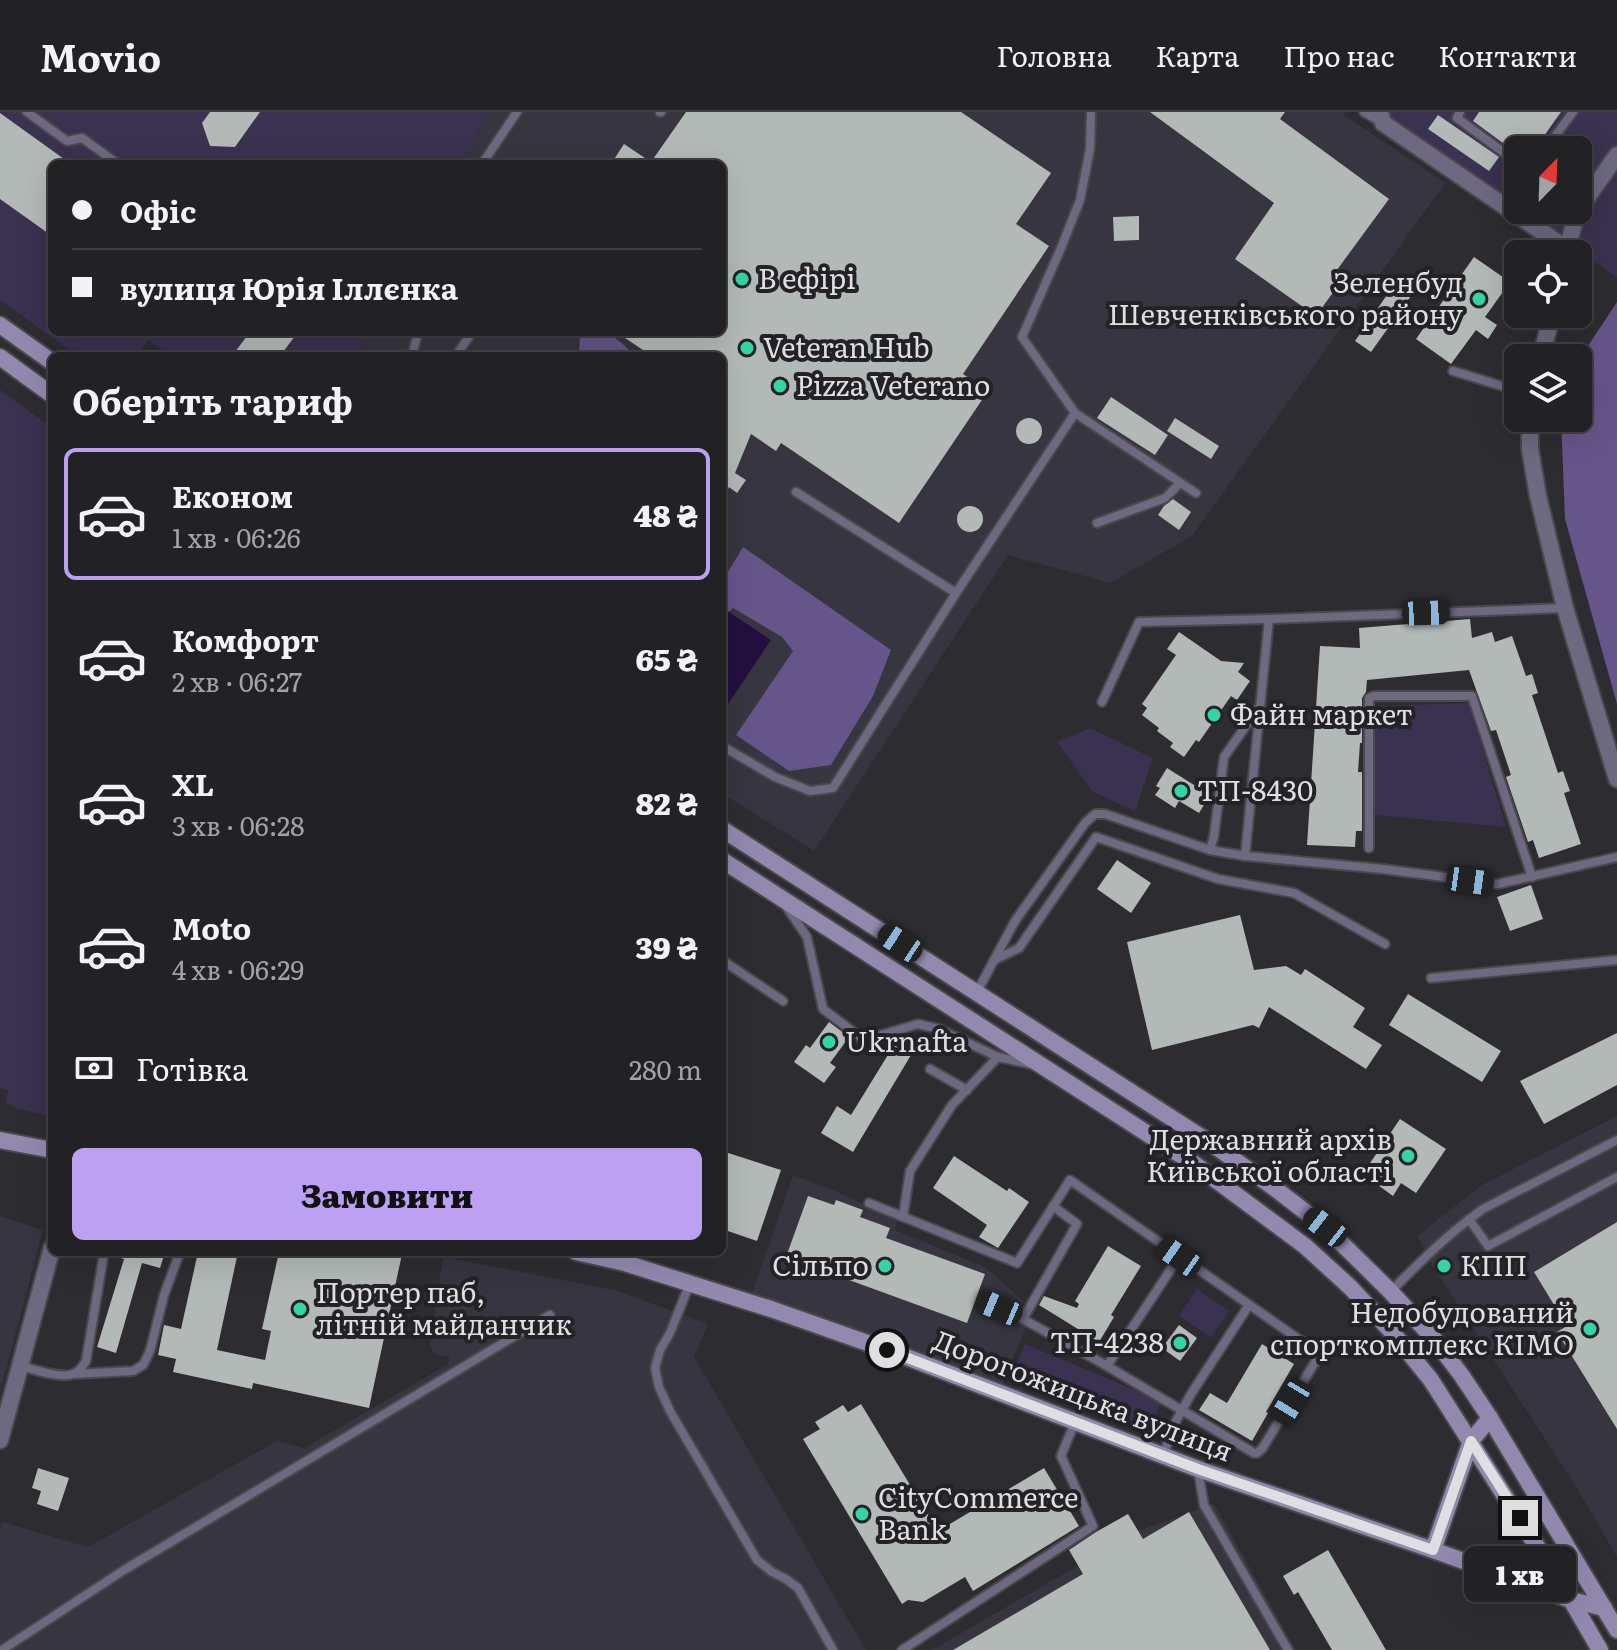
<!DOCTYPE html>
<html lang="uk">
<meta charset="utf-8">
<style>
:root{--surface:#222124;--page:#2a292c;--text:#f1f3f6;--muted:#a2a3a6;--line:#3f3e41;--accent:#bca0f2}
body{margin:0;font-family:Literata,serif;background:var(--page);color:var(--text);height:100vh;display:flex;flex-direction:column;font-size:30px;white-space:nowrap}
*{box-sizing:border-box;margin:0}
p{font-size:26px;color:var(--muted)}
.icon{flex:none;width:44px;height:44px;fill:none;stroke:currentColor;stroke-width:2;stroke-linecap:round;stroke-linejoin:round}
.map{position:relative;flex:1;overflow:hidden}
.details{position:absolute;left:48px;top:240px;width:678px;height:904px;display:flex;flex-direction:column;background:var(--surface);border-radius:12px;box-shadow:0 8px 32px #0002,0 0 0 2px var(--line)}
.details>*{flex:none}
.guide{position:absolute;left:48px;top:48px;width:678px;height:176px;border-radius:12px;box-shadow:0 8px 32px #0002,0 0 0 2px var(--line);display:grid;align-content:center;height:176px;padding:0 24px;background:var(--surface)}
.needle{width:52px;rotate:23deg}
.fabs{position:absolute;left:1504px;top:24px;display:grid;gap:16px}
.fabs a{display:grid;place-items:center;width:88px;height:88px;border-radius:12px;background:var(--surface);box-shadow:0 8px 32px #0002,0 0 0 2px var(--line);font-size:40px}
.end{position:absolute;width:36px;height:36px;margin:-18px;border:10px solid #dfdfe2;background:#111;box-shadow:0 0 0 4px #111}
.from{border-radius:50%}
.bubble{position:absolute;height:56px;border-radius:12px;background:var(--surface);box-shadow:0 8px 32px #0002,0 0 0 2px var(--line);font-size:26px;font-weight:800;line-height:56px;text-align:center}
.car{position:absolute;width:24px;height:48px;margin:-24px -12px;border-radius:10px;box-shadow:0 0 6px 2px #0007;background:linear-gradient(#222 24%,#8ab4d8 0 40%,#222 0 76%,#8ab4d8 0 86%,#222 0)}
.guide b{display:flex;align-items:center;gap:28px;height:76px;font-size:30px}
.guide b+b{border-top:2px solid var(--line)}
.guide i{width:20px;height:20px;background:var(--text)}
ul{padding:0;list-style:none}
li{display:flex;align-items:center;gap:24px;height:132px;margin:0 16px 12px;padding:0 8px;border:4px solid transparent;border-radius:12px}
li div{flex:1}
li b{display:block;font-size:30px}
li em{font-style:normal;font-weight:800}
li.selected{border-color:var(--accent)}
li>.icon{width:72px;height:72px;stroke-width:1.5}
h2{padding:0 24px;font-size:36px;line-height:96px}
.pay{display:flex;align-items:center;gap:20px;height:88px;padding:0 24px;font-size:30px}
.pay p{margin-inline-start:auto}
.cta{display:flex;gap:16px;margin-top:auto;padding:16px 24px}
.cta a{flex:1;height:92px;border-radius:12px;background:var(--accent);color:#111;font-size:32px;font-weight:800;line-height:92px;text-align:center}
header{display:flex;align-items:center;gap:48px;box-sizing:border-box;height:112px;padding:0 40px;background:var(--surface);border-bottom:2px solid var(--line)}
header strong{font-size:38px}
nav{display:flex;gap:44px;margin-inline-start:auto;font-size:28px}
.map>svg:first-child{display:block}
.built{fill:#37353f}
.green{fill:#3b3150}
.forest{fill:#66558a}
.water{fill:#23103f}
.building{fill:#b2b9b6}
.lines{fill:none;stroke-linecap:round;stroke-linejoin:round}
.lane-casing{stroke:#49494c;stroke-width:12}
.street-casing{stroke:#49494c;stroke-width:20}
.secondary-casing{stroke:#49494c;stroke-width:20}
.lane{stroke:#6e6880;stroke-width:8}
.street{stroke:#6e6880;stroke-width:16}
.secondary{stroke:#9389af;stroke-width:16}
.route{stroke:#dfdfe2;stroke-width:10}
.poi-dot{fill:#35d4a7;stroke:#232227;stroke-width:3}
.labels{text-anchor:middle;stroke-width:8;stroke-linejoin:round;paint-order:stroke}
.poi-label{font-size:28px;fill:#dfdfe2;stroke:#232227;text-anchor:start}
.street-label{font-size:28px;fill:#dfdfe2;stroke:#232227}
</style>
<header>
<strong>Movio</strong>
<nav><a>Головна</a><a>Карта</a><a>Про нас</a><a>Контакти</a></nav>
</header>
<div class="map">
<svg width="1617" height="1538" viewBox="0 0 1617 1538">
<rect width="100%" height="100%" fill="#2d2c30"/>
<g class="built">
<polygon points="489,0 1345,0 1344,3 1445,71 1192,424 1110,471 1008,443 814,739 722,681 722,244 356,244 374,220 722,220 722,52 462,52"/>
<polygon points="1617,1004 1617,1445 1578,1378 1433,1154 1417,1124 1482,1073"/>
<polygon points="793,1063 835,1079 897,1107 895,1118 985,1155 1035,1199 1026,1215 1001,1276 915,1241 752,1182"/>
<polygon points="0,1104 43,1118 0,1280"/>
<polygon points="443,1145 615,1178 708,1212 694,1245 866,1538 0,1538 0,1417 2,1410 88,1435 277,1329 304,1336 447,1253 450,1248 448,1245 438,1243 432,1239 430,1233"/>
<polygon points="1214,1392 1296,1538 932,1538 1138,1419"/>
</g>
<g class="green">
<polygon points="0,0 489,0 462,52 52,52 52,220 374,220 356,244 171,244 148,228 136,244 78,244 0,188"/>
<polygon points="1387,0 1617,0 1617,166 1522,98 1578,98 1578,38 1518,38 1518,95 1388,3"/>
<polygon points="0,278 52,316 52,996 45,1003 18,997 6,990 8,978 0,976"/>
<polygon points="1469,591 1506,715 1375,703 1374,594"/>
<polygon points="1090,616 1153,646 1135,699 1093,680 1057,630"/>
<polygon points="1197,1177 1229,1199 1211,1226 1179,1204"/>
<polygon points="1025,1232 1161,1289 1150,1320 1010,1267"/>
</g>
<g class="forest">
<polygon points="1617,190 1617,592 1565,407 1561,306 1578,306 1578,249"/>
<path d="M580 220C610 220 613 222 635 244H579Z"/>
<polygon points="743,435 891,538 873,584 831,653 789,659 736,623 793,539 782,525 733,496 722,506 722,470"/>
</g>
<polygon class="water" points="723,496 771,528 722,601 722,498"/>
<g class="building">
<polygon points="210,0 260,0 235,35 210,34 202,11"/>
<polygon points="686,0 961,0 1051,61 1016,112 1049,134 963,262 988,279 899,411 781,331 776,339 751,322 735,361 746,368 737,381 729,375 722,391 722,244 652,244 616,220 722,220 722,52 611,52 624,32 651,50"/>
<polygon points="1150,0 1285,0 1280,7 1389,87 1334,162 1342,168 1316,204 1235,147 1274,91"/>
<polygon points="1479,0 1561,0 1534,38 1520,38 1509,30 1507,34 1473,9"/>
<polygon points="0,1 71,52 52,52 52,124 0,87"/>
<polygon points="1438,3 1499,45 1489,59 1428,17"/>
<polygon points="1139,104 1139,128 1114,129 1113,105"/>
<polygon points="1474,145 1510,170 1485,205 1497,213 1488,227 1476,218 1451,252 1416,227"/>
<polygon points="1396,170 1413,181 1371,240 1355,229"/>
<polygon points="250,220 298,220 280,244 232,244"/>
<polygon points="1111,285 1168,323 1155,343 1097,306"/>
<circle cx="1029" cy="319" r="13"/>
<polygon points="1175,306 1219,334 1211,347 1167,319"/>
<polygon points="1173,387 1191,400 1179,418 1158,403 1164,394"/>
<circle cx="970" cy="407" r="13"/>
<polygon points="1470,507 1472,526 1492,520 1495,530 1512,524 1526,564 1532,562 1538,581 1532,583 1558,661 1563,659 1570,679 1564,681 1581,732 1539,746 1533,728 1528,730 1506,665 1511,663 1496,618 1491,619 1469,558 1367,568 1366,580 1362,586 1362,631 1360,631 1358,660 1362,660 1362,719 1356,719 1355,735 1307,733 1320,534 1360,536 1359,516"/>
<polygon points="1179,520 1221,549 1244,551 1238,560 1250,569 1237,588 1231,584 1199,630 1196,628 1184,645 1170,635 1173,631 1157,619 1159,616 1142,603 1147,596 1142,592 1176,543 1167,537"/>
<polygon points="1167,656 1210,683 1199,701 1179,689 1175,696 1155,683 1160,676 1156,674"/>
<polygon points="1117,748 1151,771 1131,801 1097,777"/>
<polygon points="1531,773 1543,807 1510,819 1497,785"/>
<polygon points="1240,803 1254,858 1286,854 1301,863 1305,857 1365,896 1353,915 1382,933 1366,957 1269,895 1259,916 1253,913 1152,938 1127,830"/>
<polygon points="1408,882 1501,939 1482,970 1389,913"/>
<polygon points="829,910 849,925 830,951 836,955 824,971 794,950 806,933 810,936"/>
<polygon points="1617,921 1617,973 1544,1012 1520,969"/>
<polygon points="894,933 911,943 853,1040 821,1021 837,994 851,1003"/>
<polygon points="1400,1007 1446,1037 1416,1081 1401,1071 1393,1084 1371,1068 1379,1056 1370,1051"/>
<polygon points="722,1039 781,1058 757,1129 722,1117"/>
<polygon points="954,1044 1007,1079 1009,1076 1029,1090 998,1136 979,1125 987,1113 933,1076"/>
<polygon points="808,1084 834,1093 836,1088 863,1098 860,1105 890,1116 886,1126 985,1162 967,1211 786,1145"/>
<polygon points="1617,1110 1617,1317 1557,1220 1567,1214 1534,1160"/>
<polygon points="1108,1134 1141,1154 1111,1203 1114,1205 1099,1230 1039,1193 1044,1184 1077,1196 1079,1192 1075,1189"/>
<polygon points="118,1140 165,1140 160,1156 142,1151 116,1241 97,1235 124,1147 117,1145"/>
<polygon points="198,1140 238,1140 217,1238 265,1248 271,1219 262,1217 279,1140 391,1140 402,1142 369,1296 253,1271 252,1277 173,1260 176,1247 158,1243 164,1213 181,1217"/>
<polygon points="1179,1213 1197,1226 1180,1249 1162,1236"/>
<polygon points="1262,1232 1294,1252 1266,1300 1268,1301 1252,1329 1199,1298 1210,1281 1227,1291"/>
<polygon points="861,1292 938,1419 1044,1356 1079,1414 973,1479 965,1465 923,1490 908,1488 902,1492 803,1327 820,1317 815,1310 843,1293 848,1300"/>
<polygon points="38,1356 69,1366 58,1399 37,1392 41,1379 32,1376"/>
<polygon points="1189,1400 1270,1538 953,1538 1083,1462 1069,1438 1096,1420 1128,1402 1143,1427"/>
<polygon points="1328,1438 1386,1538 1332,1538 1298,1480 1294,1483 1283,1464"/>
</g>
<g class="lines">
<defs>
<g id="lane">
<polyline points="27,0 67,29 82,26 118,52"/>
<polyline points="660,0 661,0"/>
<polyline points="1091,0 1090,37 1080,88 1061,136 1022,225 1075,301 1196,381"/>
<polyline points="1364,0 1381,10"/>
<polyline points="1460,0 1457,6 1518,51"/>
<polyline points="1545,38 1573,0"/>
<polyline points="482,52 517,0"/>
<polyline points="1501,92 1518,70"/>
<polyline points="412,244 418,220"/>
<polyline points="456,244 472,220"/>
<polyline points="1453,259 1518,279"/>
<polyline points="796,380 956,481"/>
<polyline points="1097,411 1165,386 1180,371"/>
<polyline points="1102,590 1139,510 1269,507"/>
<polyline points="722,634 775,665 810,679 833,676 956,481 1075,301"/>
<polyline points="1369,736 1369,586 1374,584 1472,584 1532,765"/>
<polyline points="1210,738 1214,724 1224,645 1260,594"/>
<polyline points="1245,744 1383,757 1498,772 1617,745"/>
<polyline points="786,794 807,825 823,897 864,928 918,912 939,917 998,945 1030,952"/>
<polyline points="722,848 783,889"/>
<polyline points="994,848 1019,836 1096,725 1218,767 1294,781 1385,832"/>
<polyline points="1431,866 1617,848"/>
<polyline points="977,880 1015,809 1085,711 1095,702 1105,702 1210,738 1245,744 1269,507 1565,496"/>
<polyline points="930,957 967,978"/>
<polyline points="869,1091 1017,1151 1070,1068 1320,1242 1262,1337 1257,1341 1254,1341 1107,1254 1023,1207 984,1190"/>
<polyline points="903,1105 910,1059 952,993 998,945"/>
<polyline points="1469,1107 1488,1134 1617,1065"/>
<polyline points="690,1171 670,1221 660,1238 655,1256 659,1275 670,1299 757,1448 772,1460 786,1467 798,1476 833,1538"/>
<path d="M1391 1179C1420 1150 1449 1121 1483 1097L1617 1028"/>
<polyline points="1023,1207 1077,1112 1053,1094"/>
<path d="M20 1254C34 1257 60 1267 73 1262 79 1260 83 1254 86 1249L104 1141"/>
<polyline points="1107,1254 1179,1145"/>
<polyline points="73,1262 133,1259 143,1253 150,1239 164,1183 180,1140"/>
<polyline points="1163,1343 1176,1309 1191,1282 1249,1193"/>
<polyline points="1198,1358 1204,1393 1288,1538"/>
<polyline points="2,1538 124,1458 550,1203"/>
<polyline points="902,1538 1093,1414 1061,1344 1075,1310"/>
</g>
<g id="street">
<polyline points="1380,0 1383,11 1567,137"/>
<polyline points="1566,142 1577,100 1617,43"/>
<polyline points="1541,246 1552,202"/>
<polyline points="1530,306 1530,337 1538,384 1565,496 1617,667"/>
<polyline points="0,1328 52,1136"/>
</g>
<g id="secondary">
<polyline points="0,213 52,250"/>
<polyline points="0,245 52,283"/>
<polyline points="722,717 1212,1032 1273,1075 1325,1115 1390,1179 1434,1227 1462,1264 1490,1306 1617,1518"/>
<polyline points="722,748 1193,1051 1305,1134 1350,1175 1392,1220 1431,1268 1571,1488 1600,1538"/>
<polyline points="0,1028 52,1038"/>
<polyline points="576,1140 625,1151 771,1197 896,1241 1198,1357 1433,1438 1571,1488 1604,1496"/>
<polyline points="1433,1438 1471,1329 1490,1306"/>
</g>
</defs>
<use href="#lane" class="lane-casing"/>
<use href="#street" class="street-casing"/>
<use href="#secondary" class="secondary-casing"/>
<use href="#lane" class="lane"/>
<use href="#street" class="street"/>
<use href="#secondary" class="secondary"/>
</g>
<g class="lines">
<polyline class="route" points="887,1238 1198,1357 1433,1438 1471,1329 1520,1406"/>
</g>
<g class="poi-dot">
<circle cx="742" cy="167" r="8"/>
<circle cx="1479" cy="187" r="8"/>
<circle cx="747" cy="236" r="8"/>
<circle cx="780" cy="274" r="8"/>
<circle cx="1214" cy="603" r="8"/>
<circle cx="1181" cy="679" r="8"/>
<circle cx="829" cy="930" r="8"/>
<circle cx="1408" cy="1044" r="8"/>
<circle cx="885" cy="1154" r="8"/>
<circle cx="1444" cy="1154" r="8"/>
<circle cx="300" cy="1197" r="8"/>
<circle cx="1590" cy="1217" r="8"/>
<circle cx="1180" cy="1231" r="8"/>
<circle cx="862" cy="1402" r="8"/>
</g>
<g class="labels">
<g class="poi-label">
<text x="758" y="177">В ефірі</text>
<text x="1463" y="181" text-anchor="end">Зеленбуд<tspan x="1463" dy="32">Шевченківського району</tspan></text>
<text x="763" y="246">Veteran Hub</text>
<text x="796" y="284">Pizza Veterano</text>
<text x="1230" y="613">Файн маркет</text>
<text x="1197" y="689">ТП-8430</text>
<text x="845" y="940">Ukrnafta</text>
<text x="1392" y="1038" text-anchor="end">Державний архів<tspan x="1392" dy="32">Київської області</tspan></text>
<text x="869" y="1164" text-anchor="end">Сільпо</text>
<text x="1460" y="1164">КПП</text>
<text x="316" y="1191">Портер паб,<tspan x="316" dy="32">літній майданчик</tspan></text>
<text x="1574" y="1211" text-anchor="end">Недобудований<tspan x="1574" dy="32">спорткомплекс КІМО</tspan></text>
<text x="1164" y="1241" text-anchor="end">ТП-4238</text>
<text x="878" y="1396">CityCommerce<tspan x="878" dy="32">Bank</tspan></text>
</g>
<g class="street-label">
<text transform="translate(1083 1284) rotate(21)" y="10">Дорогожицька вулиця</text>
</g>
</g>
</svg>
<div class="fabs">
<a><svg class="needle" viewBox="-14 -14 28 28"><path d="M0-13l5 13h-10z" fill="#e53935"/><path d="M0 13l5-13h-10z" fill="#a2a3a6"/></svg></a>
<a><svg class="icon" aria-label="locate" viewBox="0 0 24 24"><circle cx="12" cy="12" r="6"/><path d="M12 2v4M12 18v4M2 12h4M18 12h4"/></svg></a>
<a><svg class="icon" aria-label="layers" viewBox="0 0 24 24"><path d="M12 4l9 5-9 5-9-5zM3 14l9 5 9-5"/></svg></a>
</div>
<i class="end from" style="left:887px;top:1238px"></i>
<i class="end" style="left:1520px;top:1406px"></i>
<div class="bubble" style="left:1464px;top:1434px;width:112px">1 хв</div>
<i class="car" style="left:1426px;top:501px;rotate:88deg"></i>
<i class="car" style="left:1470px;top:769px;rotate:98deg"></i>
<i class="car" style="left:900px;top:831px;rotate:303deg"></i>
<i class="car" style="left:1325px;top:1115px;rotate:308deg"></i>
<i class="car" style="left:1179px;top:1145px;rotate:305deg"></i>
<i class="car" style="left:999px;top:1196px;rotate:293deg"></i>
<i class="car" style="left:1291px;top:1290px;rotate:211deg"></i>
<div class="guide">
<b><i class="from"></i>Офіс</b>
<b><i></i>вулиця Юрія Іллєнка</b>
</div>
<section class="details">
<h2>Оберіть тариф</h2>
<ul>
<li class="selected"><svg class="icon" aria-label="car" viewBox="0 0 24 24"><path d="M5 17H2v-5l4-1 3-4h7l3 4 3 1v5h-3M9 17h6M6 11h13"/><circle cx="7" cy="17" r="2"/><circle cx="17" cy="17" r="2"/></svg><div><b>Економ</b><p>1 хв · 06:26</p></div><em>48 ₴</em></li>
<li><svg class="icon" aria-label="car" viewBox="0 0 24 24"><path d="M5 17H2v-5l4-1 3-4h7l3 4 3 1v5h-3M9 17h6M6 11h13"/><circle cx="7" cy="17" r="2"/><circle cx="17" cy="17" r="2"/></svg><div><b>Комфорт</b><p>2 хв · 06:27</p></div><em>65 ₴</em></li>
<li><svg class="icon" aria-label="car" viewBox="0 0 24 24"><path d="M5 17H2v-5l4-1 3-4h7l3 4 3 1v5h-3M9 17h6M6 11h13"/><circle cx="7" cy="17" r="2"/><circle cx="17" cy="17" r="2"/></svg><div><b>XL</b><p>3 хв · 06:28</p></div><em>82 ₴</em></li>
<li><svg class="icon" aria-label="car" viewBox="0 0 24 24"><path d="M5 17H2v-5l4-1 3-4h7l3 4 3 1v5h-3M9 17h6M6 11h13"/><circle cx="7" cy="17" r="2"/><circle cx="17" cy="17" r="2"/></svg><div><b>Moto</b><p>4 хв · 06:29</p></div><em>39 ₴</em></li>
</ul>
<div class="pay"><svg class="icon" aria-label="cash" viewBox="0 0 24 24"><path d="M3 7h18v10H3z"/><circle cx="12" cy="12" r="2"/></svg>Готівка<p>280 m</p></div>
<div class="cta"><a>Замовити</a></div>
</section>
</div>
